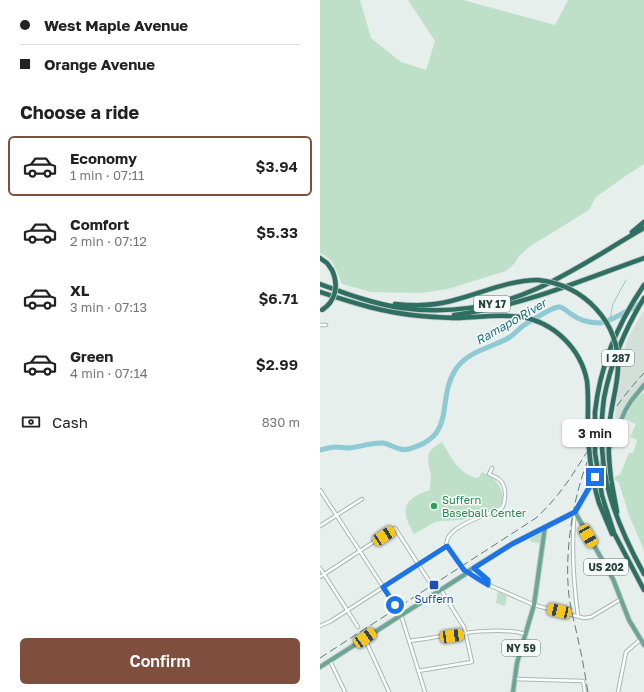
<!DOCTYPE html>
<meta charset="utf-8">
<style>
:root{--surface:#fff;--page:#f2f2f2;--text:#222;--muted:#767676;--line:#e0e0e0;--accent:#804e3d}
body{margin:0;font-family:"Golos Text",sans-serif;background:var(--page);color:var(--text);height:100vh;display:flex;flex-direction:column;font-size:15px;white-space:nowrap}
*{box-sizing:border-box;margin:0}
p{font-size:13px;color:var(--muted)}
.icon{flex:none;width:22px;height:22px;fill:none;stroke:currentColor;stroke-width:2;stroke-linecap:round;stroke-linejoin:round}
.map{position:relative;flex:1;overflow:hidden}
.panel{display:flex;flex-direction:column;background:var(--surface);width:320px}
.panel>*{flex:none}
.banner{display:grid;align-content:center;height:88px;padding:0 20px;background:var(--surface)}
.end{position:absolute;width:18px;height:18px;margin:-9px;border:5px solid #1a73e8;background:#fff;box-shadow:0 0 0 2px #fff}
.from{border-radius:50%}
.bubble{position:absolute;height:28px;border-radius:6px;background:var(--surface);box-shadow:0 1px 3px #0004;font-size:13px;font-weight:600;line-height:28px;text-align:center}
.car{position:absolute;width:12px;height:24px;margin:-12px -6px;border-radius:5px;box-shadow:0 0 3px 1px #0007;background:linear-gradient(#f5c518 24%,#345 0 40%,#f5c518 0 76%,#345 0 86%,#f5c518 0)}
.banner b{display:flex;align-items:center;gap:14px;height:38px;font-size:15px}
.banner b+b{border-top:1px solid var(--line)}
.banner i{width:10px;height:10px;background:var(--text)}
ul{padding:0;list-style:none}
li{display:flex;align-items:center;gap:12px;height:60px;margin:0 8px 6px;padding:0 12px;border:2px solid transparent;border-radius:6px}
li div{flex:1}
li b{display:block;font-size:15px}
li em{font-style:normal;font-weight:600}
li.current{border-color:var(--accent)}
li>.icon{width:36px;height:36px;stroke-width:1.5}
h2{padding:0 20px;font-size:18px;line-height:48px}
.pay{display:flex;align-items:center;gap:10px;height:44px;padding:0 20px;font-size:15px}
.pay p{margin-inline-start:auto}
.cta{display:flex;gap:8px;margin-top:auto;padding:8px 20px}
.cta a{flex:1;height:46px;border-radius:6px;background:var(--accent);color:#fff;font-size:16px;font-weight:600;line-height:46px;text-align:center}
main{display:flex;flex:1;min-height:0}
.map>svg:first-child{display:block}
.built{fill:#d4dfda}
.green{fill:#bfe0c8}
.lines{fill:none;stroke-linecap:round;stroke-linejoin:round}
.stream{stroke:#8ec9d4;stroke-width:1}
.river{stroke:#8ec9d4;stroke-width:5}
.street-casing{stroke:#a8b8b2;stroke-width:4.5}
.primary-casing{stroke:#c2cac8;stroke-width:6}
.highway-casing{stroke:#c2cac8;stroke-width:6}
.street{stroke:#fff;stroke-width:2.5}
.primary{stroke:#6aa596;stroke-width:4}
.highway{stroke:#2f6f62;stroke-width:4.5}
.rail{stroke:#5f7d75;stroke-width:1;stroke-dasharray:8 4;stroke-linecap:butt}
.primary-bridge-casing{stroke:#c2cac8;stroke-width:6;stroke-linecap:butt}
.highway-bridge-casing{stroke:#c2cac8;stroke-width:6;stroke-linecap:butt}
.primary-bridge{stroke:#6aa596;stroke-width:4}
.highway-bridge{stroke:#2f6f62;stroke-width:4.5}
.route{stroke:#1a73e8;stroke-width:5}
.leisure-dot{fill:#2e9e5b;stroke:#f7fbf9;stroke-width:1.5}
.transit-dot{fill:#1a4fb4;stroke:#f7fbf9;stroke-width:1.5}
.labels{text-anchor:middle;stroke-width:3;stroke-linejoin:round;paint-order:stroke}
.shield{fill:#f7fbf9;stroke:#637a73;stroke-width:1}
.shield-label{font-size:10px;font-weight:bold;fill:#24423a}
.leisure-label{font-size:11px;fill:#27864d;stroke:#f7fbf9;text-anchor:start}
.transit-label{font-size:11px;fill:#164399;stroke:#f7fbf9}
.water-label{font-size:12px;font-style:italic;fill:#1c6f80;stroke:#f7fbf9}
</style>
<main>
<section class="panel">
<div class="banner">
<b><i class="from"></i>West Maple Avenue</b>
<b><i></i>Orange Avenue</b>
</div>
<h2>Choose a ride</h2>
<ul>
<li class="current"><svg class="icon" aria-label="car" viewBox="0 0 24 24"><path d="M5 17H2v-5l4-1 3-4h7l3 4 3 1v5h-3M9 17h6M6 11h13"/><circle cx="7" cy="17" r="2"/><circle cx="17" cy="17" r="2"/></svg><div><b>Economy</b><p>1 min · 07:11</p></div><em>$3.94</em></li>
<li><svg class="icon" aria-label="car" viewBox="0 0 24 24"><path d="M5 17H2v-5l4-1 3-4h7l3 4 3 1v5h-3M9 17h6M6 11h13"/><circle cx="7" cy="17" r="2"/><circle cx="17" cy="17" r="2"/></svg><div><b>Comfort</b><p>2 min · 07:12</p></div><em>$5.33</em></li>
<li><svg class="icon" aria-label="car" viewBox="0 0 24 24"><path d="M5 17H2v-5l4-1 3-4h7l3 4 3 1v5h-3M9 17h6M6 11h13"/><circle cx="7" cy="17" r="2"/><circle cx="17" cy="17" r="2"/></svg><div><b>XL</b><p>3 min · 07:13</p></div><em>$6.71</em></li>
<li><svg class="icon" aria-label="car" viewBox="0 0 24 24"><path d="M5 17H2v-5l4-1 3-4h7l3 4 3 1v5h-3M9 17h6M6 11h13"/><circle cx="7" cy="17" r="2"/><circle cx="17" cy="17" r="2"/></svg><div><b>Green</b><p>4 min · 07:14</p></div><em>$2.99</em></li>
</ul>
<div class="pay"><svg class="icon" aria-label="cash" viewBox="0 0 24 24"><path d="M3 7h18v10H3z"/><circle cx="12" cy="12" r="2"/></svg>Cash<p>830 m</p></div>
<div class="cta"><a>Confirm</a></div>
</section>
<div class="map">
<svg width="324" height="692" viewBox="0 0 324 692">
<rect width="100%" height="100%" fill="#e6efeb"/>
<polygon class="built" points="324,310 324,385 315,395 301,421 295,417 302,355 310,334"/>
<g class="green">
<path d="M0 0H40L51 38 81 62 106 70 115 41 88 0H143L235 25 248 0H324V164L307 175 276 197 269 210 209 247 199 256 195 263 186 271 128 289 101 293 51 292 22 284C16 270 15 260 0 253Z"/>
<polygon points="324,392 324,550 309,515 299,483 295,480 295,476 300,475 309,453 313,453 317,440 310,437 316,424 305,419 314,401"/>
<path d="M122 442C131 457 139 475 158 478L162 472C174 477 183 486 183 501L178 507 142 520 121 521 115 522 94 534C80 510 82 499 110 490 110 484 112 476 110 471 106 454 107 451 122 442Z"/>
<polygon points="222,532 220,543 211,542 210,539"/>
<polygon points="178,591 187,596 185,606 176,603"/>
</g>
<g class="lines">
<polyline class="stream" points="290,319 293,304 306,280"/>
<path class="river" d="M0 450C5 449 10 447 15 447 20 447 25 448 30 448 40 447 52 442 63 443 71 444 79 452 89 449 139 435 115 400 136 369 149 350 172 348 190 337 196 333 200 327 206 324 214 319 222 314 230 310 242 304 242 308 251 314 259 320 270 323 280 323 292 321 312 308 323 302"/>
<defs>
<g id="street">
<polyline points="0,325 6,325"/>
<path d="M172 468 169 474C173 476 177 477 180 480 187 487 186 500 182 508 169 514 121 528 127 546L144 570 160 581 214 605 264 618 271 617 301 599"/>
<polyline points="0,490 75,605"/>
<path d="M255 513C253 524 253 536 253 547 253 570 255 593 258 616"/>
<polyline points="0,526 42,499"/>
<polyline points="0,568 38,627"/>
<polyline points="153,568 168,581 168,585"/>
<polyline points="0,577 75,528 109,581"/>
<polyline points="81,615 105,692"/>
<polyline points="0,626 11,621 127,546"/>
<polyline points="45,639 69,692"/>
<path d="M89 641C121 637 175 625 205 634"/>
<polyline points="10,661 25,692"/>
<polyline points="98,671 152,662 144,627 121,590"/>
<polyline points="195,679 263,681 265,692"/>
<polyline points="298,692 306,652 320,640"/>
</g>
<g id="primary">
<polyline points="255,512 293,579 309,620 324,645"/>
<polyline points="150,570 192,544 255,512 270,487 292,443 305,411 311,401 324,385"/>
<polyline points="0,667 144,575"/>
<polyline points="193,692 197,663 214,605 225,527"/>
</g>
<g id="highway">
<polyline points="312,232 324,222"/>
<polyline points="0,258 7,263 12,270"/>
<path d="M0 284C27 294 54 304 82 308 126 314 174 308 216 289 253 273 289 248 324 228"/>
<path d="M0 292C33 303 65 313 101 316 114 317 127 318 140 318 160 317 181 314 201 317 234 322 261 349 267 381 268 389 268 397 268 406"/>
<path d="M75 304C94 306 113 306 131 301 160 294 188 280 218 280"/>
<path d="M134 315C200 307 262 280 324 258"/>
<path d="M284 398C291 362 305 329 324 298"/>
<path d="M275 412C280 365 298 323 324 285"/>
<polyline points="291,479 297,512"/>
<path d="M287 484C294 516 308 545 324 574"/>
<polyline points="282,496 294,533 324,590"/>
<polyline points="279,503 292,534"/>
</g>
</defs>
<use href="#street" class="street-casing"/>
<use href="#primary" class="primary-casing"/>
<use href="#highway" class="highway-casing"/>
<use href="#street" class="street"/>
<use href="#primary" class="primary"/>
<use href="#highway" class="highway"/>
<g class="rail">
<path d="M0 658 216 518C242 494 255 471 273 442 288 418 304 394 324 373"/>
<path d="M268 692C265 676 263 660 259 644 256 628 251 612 249 596 244 552 253 495 270 455"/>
</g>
<defs>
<polyline id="primary-bridge" points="144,575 150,570"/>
<g id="highway-bridge">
<path d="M218 280C264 285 300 322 298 369 297 389 290 409 289 430 288 446 289 462 291 479"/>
<path d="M2 310C16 301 19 285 12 270"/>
<path d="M284 398C280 427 281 456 287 484"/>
<path d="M268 406C267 439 269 470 279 503"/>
<polyline points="275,412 275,453 282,496"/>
</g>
</defs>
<use href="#primary-bridge" class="primary-bridge-casing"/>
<use href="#highway-bridge" class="highway-bridge-casing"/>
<use href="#primary-bridge" class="primary-bridge"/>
<use href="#highway-bridge" class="highway-bridge"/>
</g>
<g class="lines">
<polyline class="route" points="75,605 63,587 127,546 144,570 168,585 168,580 154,568 192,544 255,512 275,477"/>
</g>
<circle class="leisure-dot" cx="114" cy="506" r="4"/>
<rect class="transit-dot" x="109" y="580" width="10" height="10" rx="2"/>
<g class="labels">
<g class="shield">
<rect x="154" y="296" width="36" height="16" rx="3"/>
<rect x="282" y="350" width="32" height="16" rx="3"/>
<rect x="264" y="559" width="44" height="16" rx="3"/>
<rect x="182" y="640" width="38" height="16" rx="3"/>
</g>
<g class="shield-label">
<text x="172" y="308">NY 17</text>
<text x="298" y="362">I 287</text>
<text x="286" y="571">US 202</text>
<text x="201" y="652">NY 59</text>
</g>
<g class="leisure-label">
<text x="122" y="504">Suffern<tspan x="122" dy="13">Baseball Center</tspan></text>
</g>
<g class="transit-label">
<text x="114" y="603">Suffern</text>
</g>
<g class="water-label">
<text transform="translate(191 322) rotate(-30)" y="4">Ramapo River</text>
</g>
</g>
</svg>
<i class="end from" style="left:75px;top:605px"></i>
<i class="end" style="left:275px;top:477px"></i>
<div class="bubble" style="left:242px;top:419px;width:66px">3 min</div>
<i class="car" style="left:64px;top:536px;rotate:57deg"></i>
<i class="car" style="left:268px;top:536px;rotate:150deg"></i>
<i class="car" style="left:239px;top:611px;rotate:283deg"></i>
<i class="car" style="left:132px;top:636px;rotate:82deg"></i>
<i class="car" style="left:45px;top:638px;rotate:56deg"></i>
</div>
</main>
